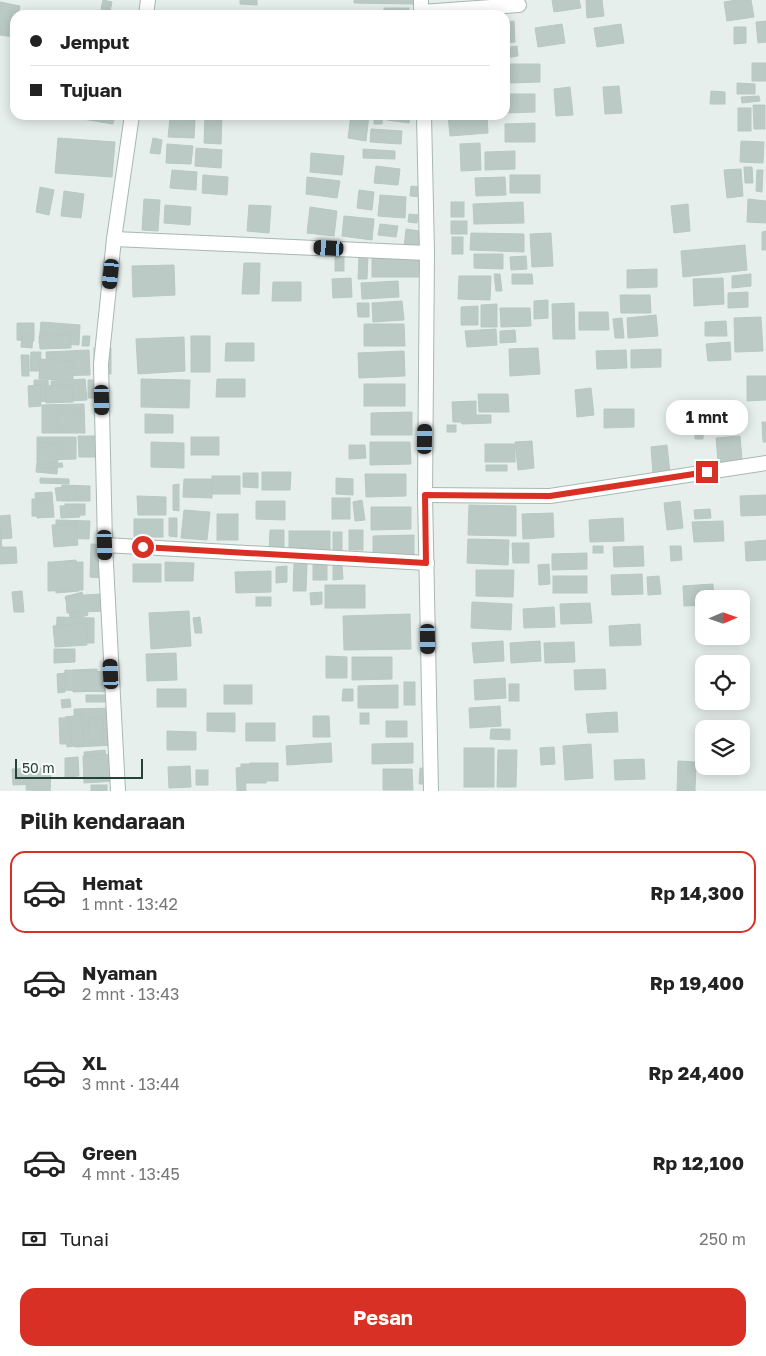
<!DOCTYPE html>
<html lang="id">
<meta charset="utf-8">
<style>
:root{--surface:#fff;--page:#f6f6f6;--text:#222;--muted:#767676;--line:#e0e0e0;--accent:#d93025}
body{margin:0;font-family:"Golos Text",sans-serif;background:var(--page);color:var(--text);height:100vh;display:flex;flex-direction:column;font-size:19px;white-space:nowrap}
*{box-sizing:border-box;margin:0}
p{font-size:16px;color:var(--muted)}
.icon{flex:none;width:28px;height:28px;fill:none;stroke:currentColor;stroke-width:2;stroke-linecap:round;stroke-linejoin:round}
.map{position:relative;height:791px;overflow:hidden}
.panel{display:flex;flex-direction:column;background:var(--surface);flex:1}
.panel>*{flex:none}
.top-card{position:absolute;left:10px;top:10px;width:500px;height:110px;border-radius:15px;box-shadow:0 2px 12px #0003;display:grid;align-content:center;height:110px;padding:0 20px;background:var(--surface)}
.needle{width:32px;rotate:88deg}
.fabs{position:absolute;left:695px;top:590px;display:grid;gap:10px}
.fabs a{display:grid;place-items:center;width:55px;height:55px;border-radius:10px;background:var(--surface);box-shadow:0 2px 12px #0003;font-size:25px}
.scale{position:absolute;left:15px;bottom:12px;width:128px;box-sizing:border-box;padding-left:5px;border:2px solid #24423a;border-top:0;font-size:14px;line-height:18px;white-space:nowrap;color:#24423a;-webkit-text-stroke:4px #f7fbf9;paint-order:stroke}
.end{position:absolute;width:22px;height:22px;margin:-11px;border:6px solid #d93025;background:#fff;box-shadow:0 0 0 2px #fff}
.from{border-radius:50%}
.bubble{position:absolute;height:35px;border-radius:15px;background:var(--surface);box-shadow:0 2px 12px #0003;font-size:16px;font-weight:700;line-height:35px;text-align:center}
.car{position:absolute;width:15px;height:30px;margin:-15px -8px;border-radius:6px;box-shadow:0 0 4px 1px #0007;background:linear-gradient(#222 24%,#8ab4d8 0 40%,#222 0 76%,#8ab4d8 0 86%,#222 0)}
.top-card b{display:flex;align-items:center;gap:18px;height:48px;font-size:19px}
.top-card b+b{border-top:1px solid var(--line)}
.top-card i{width:12px;height:12px;background:var(--text)}
ul{padding:0;list-style:none}
li{display:flex;align-items:center;gap:15px;height:82px;margin:0 10px 8px;padding:0 10px;border:2px solid transparent;border-radius:15px}
li div{flex:1}
li b{display:block;font-size:19px}
li em{font-style:normal;font-weight:700}
li.current{border-color:var(--accent)}
li>.icon{width:45px;height:45px;stroke-width:1.5}
h2{padding:0 20px;font-size:22px;line-height:60px}
.pay{display:flex;align-items:center;gap:12px;height:55px;padding:0 20px;font-size:19px}
.pay p{margin-inline-start:auto}
.button{display:flex;gap:10px;margin-top:auto;padding:10px 20px}
.button a{flex:1;height:58px;border-radius:15px;background:var(--accent);color:#fff;font-size:20px;font-weight:700;line-height:58px;text-align:center}
.map>svg:first-child{display:block}
.building{fill:#bbcac4;stroke:#b8c9c2}
.lines{fill:none;stroke-linecap:round;stroke-linejoin:round}
.minor-casing{stroke:#a8b8b2;stroke-width:16}
.minor{stroke:#fff;stroke-width:14}
.route{stroke:#d93025;stroke-width:6}
</style>
<div class="map">
<svg width="766" height="791" viewBox="0 0 766 791">
<rect width="100%" height="100%" fill="#e6efeb"/>
<g class="building">
<polygon points="103,0 112,2 110,11 101,9"/>
<polygon points="240,0 257,0 257,5 240,4"/>
<polygon points="354,0 415,0 415,4 354,3"/>
<polygon points="552,0 579,0 581,8 554,12"/>
<polygon points="586,0 602,0 604,16 587,18"/>
<polygon points="736,0 751,0 754,17 727,21 724,2"/>
<polygon points="0,2 20,6 18,15 15,15 14,37 0,35"/>
<rect x="384" y="8" width="25" height="7"/>
<polygon points="514,21 515,42 505,43 505,22"/>
<polygon points="766,21 766,42 758,43 756,22"/>
<polygon points="562,24 565,43 538,47 535,28"/>
<polygon points="621,24 624,43 597,47 594,28"/>
<polygon points="734,27 746,27 746,43 734,44"/>
<polygon points="517,46 518,56 505,58 505,48"/>
<rect x="752" y="63" width="14" height="18"/>
<polygon points="510,64 540,64 540,82 510,83"/>
<polygon points="737,83 755,84 755,94 737,94"/>
<polygon points="619,86 622,113 605,114 603,87"/>
<polygon points="570,87 573,115 556,116 554,89"/>
<polygon points="711,91 725,92 725,104 710,104"/>
<polygon points="505,94 535,94 535,112 505,113"/>
<polygon points="759,96 760,101 742,103 741,97"/>
<polygon points="753,105 765,105 765,129 754,129"/>
<rect x="738" y="108" width="13" height="23"/>
<polygon points="84,115 115,115 113,124 83,119"/>
<polygon points="205,115 222,115 221,144 204,143"/>
<polygon points="351,115 369,115 366,141 348,138"/>
<polygon points="374,115 383,115 382,124 374,124"/>
<polygon points="388,115 410,115 409,123 387,120"/>
<polygon points="448,115 487,115 488,133 450,136"/>
<polygon points="170,118 195,120 194,138 168,137"/>
<polygon points="535,123 535,142 505,142 505,124"/>
<polygon points="371,129 402,131 401,144 370,142"/>
<polygon points="58,138 115,142 112,177 55,173"/>
<polygon points="153,138 162,140 160,154 150,153"/>
<polygon points="741,141 764,142 763,163 740,162"/>
<polygon points="480,143 481,170 461,171 460,144"/>
<polygon points="167,144 193,146 191,164 166,163"/>
<polygon points="196,148 222,150 221,168 195,166"/>
<polygon points="363,149 395,151 395,159 363,158"/>
<polygon points="515,151 515,169 485,170 485,152"/>
<polygon points="311,153 344,156 342,175 310,172"/>
<polygon points="376,166 400,169 398,185 374,183"/>
<polygon points="744,167 752,167 753,183 745,183"/>
<polygon points="741,169 743,196 727,198 724,170"/>
<polygon points="172,170 197,172 196,190 170,188"/>
<polygon points="757,170 763,170 762,192 756,191"/>
<polygon points="203,175 228,177 227,195 202,193"/>
<rect x="510" y="175" width="30" height="18"/>
<polygon points="307,177 340,181 337,198 306,194"/>
<polygon points="505,177 506,195 476,196 475,178"/>
<polygon points="411,186 422,187 421,197 410,196"/>
<polygon points="40,187 54,190 49,215 36,212"/>
<polygon points="359,190 374,192 372,210 357,208"/>
<polygon points="64,191 84,194 81,218 61,216"/>
<polygon points="380,195 406,197 405,218 378,216"/>
<polygon points="144,199 160,200 158,231 142,230"/>
<polygon points="748,199 766,201 766,223 747,222"/>
<rect x="451" y="202" width="13" height="15"/>
<polygon points="523,202 524,223 474,224 473,204"/>
<polygon points="688,204 690,231 674,233 671,206"/>
<polygon points="165,205 191,207 190,225 164,223"/>
<polygon points="249,205 271,206 269,233 247,231"/>
<polygon points="310,207 337,211 334,236 307,233"/>
<polygon points="409,214 418,215 417,223 408,222"/>
<polygon points="344,216 374,219 372,240 342,236"/>
<rect x="451" y="221" width="16" height="13"/>
<polygon points="380,224 398,226 396,237 378,235"/>
<polygon points="406,229 427,232 425,251 404,248"/>
<polygon points="766,231 766,250 762,250 762,232"/>
<polygon points="471,233 524,234 524,252 470,250"/>
<polygon points="551,233 553,266 532,267 530,234"/>
<rect x="452" y="237" width="11" height="17"/>
<polygon points="745,245 747,270 683,277 681,251"/>
<polygon points="474,254 503,254 503,269 474,268"/>
<polygon points="359,255 368,255 367,279 358,279"/>
<polygon points="526,256 527,269 511,270 510,257"/>
<rect x="335" y="257" width="9" height="14"/>
<rect x="372" y="258" width="47" height="19"/>
<polygon points="244,263 260,263 259,294 242,294"/>
<polygon points="174,265 175,295 133,297 132,266"/>
<polygon points="657,269 657,287 627,288 627,270"/>
<polygon points="494,274 500,274 502,291 496,291"/>
<polygon points="512,274 532,274 533,284 512,284"/>
<polygon points="751,274 751,286 732,288 732,276"/>
<polygon points="459,276 491,276 490,300 458,299"/>
<polygon points="351,278 352,297 333,298 332,279"/>
<polygon points="723,278 724,304 694,306 693,279"/>
<polygon points="398,281 399,297 362,299 361,283"/>
<polygon points="273,282 301,282 301,301 272,301"/>
<polygon points="748,292 748,307 728,308 728,293"/>
<polygon points="620,295 650,295 651,313 621,313"/>
<polygon points="548,300 548,318 534,319 534,301"/>
<polygon points="402,301 404,320 373,322 372,303"/>
<polygon points="357,303 369,303 369,317 358,317"/>
<polygon points="574,303 575,339 553,339 552,304"/>
<polygon points="497,304 497,327 481,327 481,305"/>
<polygon points="478,306 478,325 461,325 461,307"/>
<polygon points="500,308 530,308 531,326 501,327"/>
<polygon points="579,312 608,312 609,330 579,330"/>
<polygon points="656,315 658,336 628,338 627,318"/>
<polygon points="761,317 763,351 735,352 734,318"/>
<polygon points="622,318 624,338 615,338 613,319"/>
<polygon points="726,321 727,336 705,336 705,322"/>
<polygon points="41,322 80,325 79,345 39,343"/>
<polygon points="17,323 34,323 34,341 17,340"/>
<polygon points="364,324 404,324 405,346 364,346"/>
<polygon points="496,329 497,345 467,347 465,331"/>
<polygon points="515,330 516,342 500,343 500,331"/>
<polygon points="22,335 33,336 32,348 21,347"/>
<polygon points="71,335 71,348 40,349 39,336"/>
<polygon points="83,336 90,336 89,346 82,346"/>
<rect x="191" y="336" width="19" height="36"/>
<polygon points="184,337 185,371 138,374 136,339"/>
<polygon points="730,342 731,360 708,361 706,344"/>
<polygon points="226,343 254,343 254,361 225,361"/>
<rect x="94" y="348" width="17" height="26"/>
<polygon points="538,348 540,374 510,376 509,349"/>
<polygon points="661,349 661,367 631,368 631,350"/>
<polygon points="89,350 90,375 47,376 46,352"/>
<polygon points="626,350 627,368 597,369 596,351"/>
<polygon points="404,351 405,376 359,378 358,353"/>
<polygon points="31,352 41,352 40,371 30,371"/>
<polygon points="21,355 29,355 29,376 22,376"/>
<polygon points="40,359 73,361 73,380 39,379"/>
<polygon points="747,376 766,376 766,400 747,401"/>
<polygon points="85,379 87,400 52,402 51,381"/>
<polygon points="141,379 190,380 189,408 141,407"/>
<polygon points="217,379 245,379 245,397 216,397"/>
<polygon points="34,380 48,380 49,401 34,402"/>
<polygon points="88,380 106,380 107,398 88,398"/>
<rect x="364" y="384" width="41" height="22"/>
<polygon points="40,385 41,406 29,407 28,386"/>
<polygon points="72,385 73,402 46,403 45,386"/>
<polygon points="591,388 594,415 577,417 575,390"/>
<polygon points="478,394 508,394 509,412 479,412"/>
<polygon points="476,401 476,415 491,415 491,423 462,424 461,422 453,422 452,402"/>
<polygon points="84,404 85,433 42,433 42,405"/>
<polygon points="604,409 634,409 634,427 604,428"/>
<rect x="57" y="410" width="23" height="17"/>
<polygon points="738,410 739,430 708,431 707,412"/>
<polygon points="412,412 412,435 371,435 371,413"/>
<polygon points="145,414 173,415 173,433 145,433"/>
<polygon points="695,415 704,415 703,439 695,439"/>
<polygon points="762,422 766,422 766,442 763,442"/>
<rect x="447" y="425" width="9" height="7"/>
<polygon points="78,436 96,436 96,457 79,457"/>
<polygon points="740,436 742,460 718,462 716,438"/>
<polygon points="37,437 76,437 76,459 37,460"/>
<rect x="191" y="437" width="28" height="18"/>
<polygon points="532,441 534,468 518,470 515,442"/>
<polygon points="39,442 59,444 57,474 36,472"/>
<polygon points="151,442 184,443 184,468 151,467"/>
<polygon points="370,442 410,442 411,464 370,465"/>
<rect x="485" y="444" width="30" height="18"/>
<polygon points="349,445 365,445 366,458 349,459"/>
<polygon points="667,445 670,473 653,474 651,447"/>
<polygon points="62,463 63,467 39,468 39,464"/>
<rect x="486" y="465" width="21" height="6"/>
<polygon points="262,472 291,472 290,490 262,490"/>
<polygon points="243,473 258,473 258,488 243,487"/>
<polygon points="365,474 406,474 406,496 366,497"/>
<rect x="212" y="476" width="28" height="18"/>
<polygon points="40,478 69,479 69,484 40,483"/>
<polygon points="336,478 353,479 353,495 336,494"/>
<polygon points="184,479 212,479 212,498 183,497"/>
<polygon points="179,484 179,511 173,510 173,485"/>
<polygon points="62,485 90,486 90,501 61,501"/>
<polygon points="76,486 77,499 57,501 55,488"/>
<polygon points="52,492 54,517 37,518 35,493"/>
<polygon points="766,495 766,515 741,516 740,496"/>
<polygon points="137,496 166,497 166,515 138,515"/>
<rect x="332" y="498" width="18" height="21"/>
<rect x="32" y="499" width="14" height="17"/>
<polygon points="362,500 365,520 355,521 353,502"/>
<polygon points="256,501 285,501 285,520 256,519"/>
<polygon points="680,501 683,528 667,530 664,503"/>
<rect x="65" y="504" width="20" height="11"/>
<polygon points="79,505 80,517 61,518 60,506"/>
<polygon points="469,505 516,506 516,536 468,535"/>
<polygon points="371,507 411,507 411,529 371,530"/>
<polygon points="710,509 711,518 695,519 694,510"/>
<polygon points="184,510 210,512 207,540 181,538"/>
<polygon points="553,513 554,537 523,539 522,514"/>
<rect x="217" y="514" width="21" height="26"/>
<polygon points="10,515 12,538 0,539 0,516"/>
<polygon points="169,518 177,518 177,537 169,536"/>
<polygon points="623,518 624,541 590,542 589,520"/>
<rect x="134" y="519" width="29" height="18"/>
<polygon points="56,520 90,521 89,539 56,538"/>
<polygon points="723,521 724,541 694,542 692,522"/>
<polygon points="76,524 78,545 54,547 52,525"/>
<polygon points="0,525 3,560 0,561"/>
<polygon points="270,530 284,530 284,553 269,552"/>
<rect x="349" y="530" width="14" height="20"/>
<rect x="289" y="531" width="41" height="23"/>
<rect x="333" y="532" width="9" height="26"/>
<polygon points="414,535 414,558 373,558 373,536"/>
<polygon points="468,539 509,540 508,565 467,563"/>
<polygon points="766,540 766,560 746,561 745,542"/>
<polygon points="512,543 529,543 529,563 513,563"/>
<polygon points="91,544 106,545 104,578 90,577"/>
<rect x="593" y="546" width="10" height="7"/>
<polygon points="643,546 644,566 614,567 613,547"/>
<polygon points="670,546 681,546 682,560 671,561"/>
<polygon points="0,547 16,547 17,563 0,564"/>
<polygon points="587,553 587,569 552,570 552,554"/>
<polygon points="76,560 79,591 56,593 54,562"/>
<polygon points="48,562 83,562 83,590 48,591"/>
<polygon points="165,562 194,563 193,581 165,581"/>
<rect x="133" y="564" width="28" height="18"/>
<polygon points="294,564 307,564 306,591 293,591"/>
<rect x="313" y="564" width="14" height="16"/>
<polygon points="333,564 342,564 343,579 333,580"/>
<polygon points="549,564 550,584 539,585 538,565"/>
<polygon points="287,566 287,582 276,583 276,567"/>
<polygon points="476,570 514,570 513,597 476,596"/>
<polygon points="271,571 271,592 236,593 235,572"/>
<polygon points="642,574 643,594 612,595 611,575"/>
<rect x="553" y="576" width="34" height="17"/>
<polygon points="659,576 661,594 648,595 647,577"/>
<polygon points="713,584 714,599 704,599 704,605 684,606 683,586"/>
<rect x="325" y="585" width="40" height="23"/>
<polygon points="22,591 24,612 14,612 12,592"/>
<polygon points="82,592 88,615 71,620 65,597"/>
<polygon points="322,592 322,604 311,605 310,593"/>
<polygon points="102,594 103,611 67,613 66,596"/>
<rect x="256" y="597" width="15" height="9"/>
<polygon points="472,602 512,604 511,630 471,628"/>
<polygon points="590,603 592,623 561,624 560,604"/>
<polygon points="554,607 555,627 524,628 523,609"/>
<polygon points="189,611 191,646 151,649 149,613"/>
<polygon points="410,614 411,649 344,650 343,616"/>
<polygon points="57,617 94,618 94,643 56,643"/>
<polygon points="200,617 202,633 195,633 193,618"/>
<polygon points="86,623 87,645 55,647 53,626"/>
<polygon points="640,624 641,645 610,646 609,626"/>
<polygon points="503,641 504,661 474,663 472,643"/>
<polygon points="540,641 541,661 511,663 510,643"/>
<polygon points="574,642 575,662 545,663 544,643"/>
<polygon points="54,649 75,649 75,662 54,663"/>
<polygon points="176,653 177,680 147,681 146,654"/>
<polygon points="326,656 347,657 347,678 326,678"/>
<polygon points="352,657 392,657 392,679 352,680"/>
<polygon points="97,669 98,691 73,692 72,670"/>
<polygon points="605,669 606,689 575,690 574,670"/>
<polygon points="65,670 109,672 108,692 64,690"/>
<polygon points="65,673 65,692 58,693 57,674"/>
<polygon points="505,678 506,698 475,700 474,680"/>
<rect x="404" y="682" width="11" height="23"/>
<rect x="509" y="684" width="10" height="17"/>
<rect x="224" y="685" width="28" height="19"/>
<polygon points="398,685 398,708 358,708 358,686"/>
<rect x="157" y="689" width="29" height="18"/>
<polygon points="343,689 353,689 353,701 342,701"/>
<rect x="86" y="695" width="28" height="7"/>
<polygon points="70,699 71,707 62,708 61,700"/>
<polygon points="500,706 501,726 470,728 469,708"/>
<polygon points="114,708 116,745 75,747 74,709"/>
<polygon points="617,712 618,732 588,733 586,714"/>
<polygon points="207,713 235,713 235,732 207,731"/>
<rect x="360" y="713" width="9" height="11"/>
<polygon points="82,715 84,745 67,747 65,717"/>
<polygon points="313,716 329,716 330,737 313,737"/>
<polygon points="89,717 103,718 102,744 88,743"/>
<polygon points="59,718 70,718 71,744 60,744"/>
<rect x="386" y="721" width="21" height="16"/>
<rect x="246" y="723" width="29" height="18"/>
<rect x="246" y="725" width="16" height="15"/>
<polygon points="491,729 510,729 510,740 490,739"/>
<polygon points="167,731 196,732 196,750 167,750"/>
<polygon points="331,743 332,762 287,765 286,746"/>
<polygon points="413,743 413,763 372,764 372,744"/>
<polygon points="591,744 593,778 565,780 563,746"/>
<polygon points="554,747 555,764 541,765 540,748"/>
<rect x="464" y="748" width="30" height="39"/>
<polygon points="105,750 107,769 85,771 84,752"/>
<polygon points="498,750 517,750 516,787 497,787"/>
<polygon points="116,754 117,781 84,783 83,756"/>
<polygon points="78,757 79,776 65,777 65,758"/>
<polygon points="644,759 645,779 615,780 614,760"/>
<polygon points="678,761 696,762 695,791 677,791"/>
<rect x="250" y="763" width="28" height="18"/>
<rect x="241" y="764" width="25" height="19"/>
<polygon points="190,766 191,787 169,788 168,767"/>
<polygon points="245,767 246,791 237,791 236,768"/>
<polygon points="42,768 43,784 13,785 12,769"/>
<polygon points="420,768 430,769 429,784 419,784"/>
<polygon points="383,769 412,769 413,790 383,790"/>
<rect x="196" y="770" width="12" height="15"/>
<polygon points="27,771 51,773 50,791 26,790"/>
<rect x="91" y="785" width="16" height="6"/>
</g>
<g class="lines">
<defs>
<g id="minor">
<polyline points="421,0 421,15"/>
<polyline points="421,12 519,5"/>
<polyline points="146,15 148,0"/>
<polyline points="424,115 427,253 425,495 431,791"/>
<polyline points="114,239 427,253"/>
<polyline points="425,495 550,496 766,463"/>
<polyline points="105,545 427,563"/>
<polyline points="118,791 105,545 101,364 114,239 132,115"/>
</g>
</defs>
<use href="#minor" class="minor-casing"/>
<use href="#minor" class="minor"/>
</g>
<g class="lines">
<polyline class="route" points="143,547 426,563 425,495 550,496 707,472"/>
</g>
</svg>
<div class="fabs">
<a><svg class="needle" viewBox="-14 -14 28 28"><path d="M0-13l5 13h-10z" fill="#e53935"/><path d="M0 13l5-13h-10z" fill="#767676"/></svg></a>
<a><svg class="icon" aria-label="locate" viewBox="0 0 24 24"><circle cx="12" cy="12" r="6"/><path d="M12 2v4M12 18v4M2 12h4M18 12h4"/></svg></a>
<a><svg class="icon" aria-label="layers" viewBox="0 0 24 24"><path d="M12 4l9 5-9 5-9-5zM3 14l9 5 9-5"/></svg></a>
</div>
<div class="scale">50 m</div>
<i class="end from" style="left:143px;top:547px"></i>
<i class="end" style="left:707px;top:472px"></i>
<div class="bubble" style="left:666px;top:400px;width:82px">1 mnt</div>
<i class="car" style="left:329px;top:248px;rotate:273deg"></i>
<i class="car" style="left:111px;top:274px;rotate:186deg"></i>
<i class="car" style="left:102px;top:400px;rotate:179deg"></i>
<i class="car" style="left:425px;top:439px;rotate:1deg"></i>
<i class="car" style="left:105px;top:545px;rotate:178deg"></i>
<i class="car" style="left:428px;top:639px;rotate:179deg"></i>
<i class="car" style="left:111px;top:674px;rotate:357deg"></i>
<div class="top-card">
<b><i class="from"></i>Jemput</b>
<b><i></i>Tujuan</b>
</div>
</div>
<section class="panel">
<h2>Pilih kendaraan</h2>
<ul>
<li class="current"><svg class="icon" aria-label="car" viewBox="0 0 24 24"><path d="M5 17H2v-5l4-1 3-4h7l3 4 3 1v5h-3M9 17h6M6 11h13"/><circle cx="7" cy="17" r="2"/><circle cx="17" cy="17" r="2"/></svg><div><b>Hemat</b><p>1 mnt · 13:42</p></div><em>Rp 14,300</em></li>
<li><svg class="icon" aria-label="car" viewBox="0 0 24 24"><path d="M5 17H2v-5l4-1 3-4h7l3 4 3 1v5h-3M9 17h6M6 11h13"/><circle cx="7" cy="17" r="2"/><circle cx="17" cy="17" r="2"/></svg><div><b>Nyaman</b><p>2 mnt · 13:43</p></div><em>Rp 19,400</em></li>
<li><svg class="icon" aria-label="car" viewBox="0 0 24 24"><path d="M5 17H2v-5l4-1 3-4h7l3 4 3 1v5h-3M9 17h6M6 11h13"/><circle cx="7" cy="17" r="2"/><circle cx="17" cy="17" r="2"/></svg><div><b>XL</b><p>3 mnt · 13:44</p></div><em>Rp 24,400</em></li>
<li><svg class="icon" aria-label="car" viewBox="0 0 24 24"><path d="M5 17H2v-5l4-1 3-4h7l3 4 3 1v5h-3M9 17h6M6 11h13"/><circle cx="7" cy="17" r="2"/><circle cx="17" cy="17" r="2"/></svg><div><b>Green</b><p>4 mnt · 13:45</p></div><em>Rp 12,100</em></li>
</ul>
<div class="pay"><svg class="icon" aria-label="cash" viewBox="0 0 24 24"><path d="M3 7h18v10H3z"/><circle cx="12" cy="12" r="2"/></svg>Tunai<p>250 m</p></div>
<div class="button"><a>Pesan</a></div>
</section>
